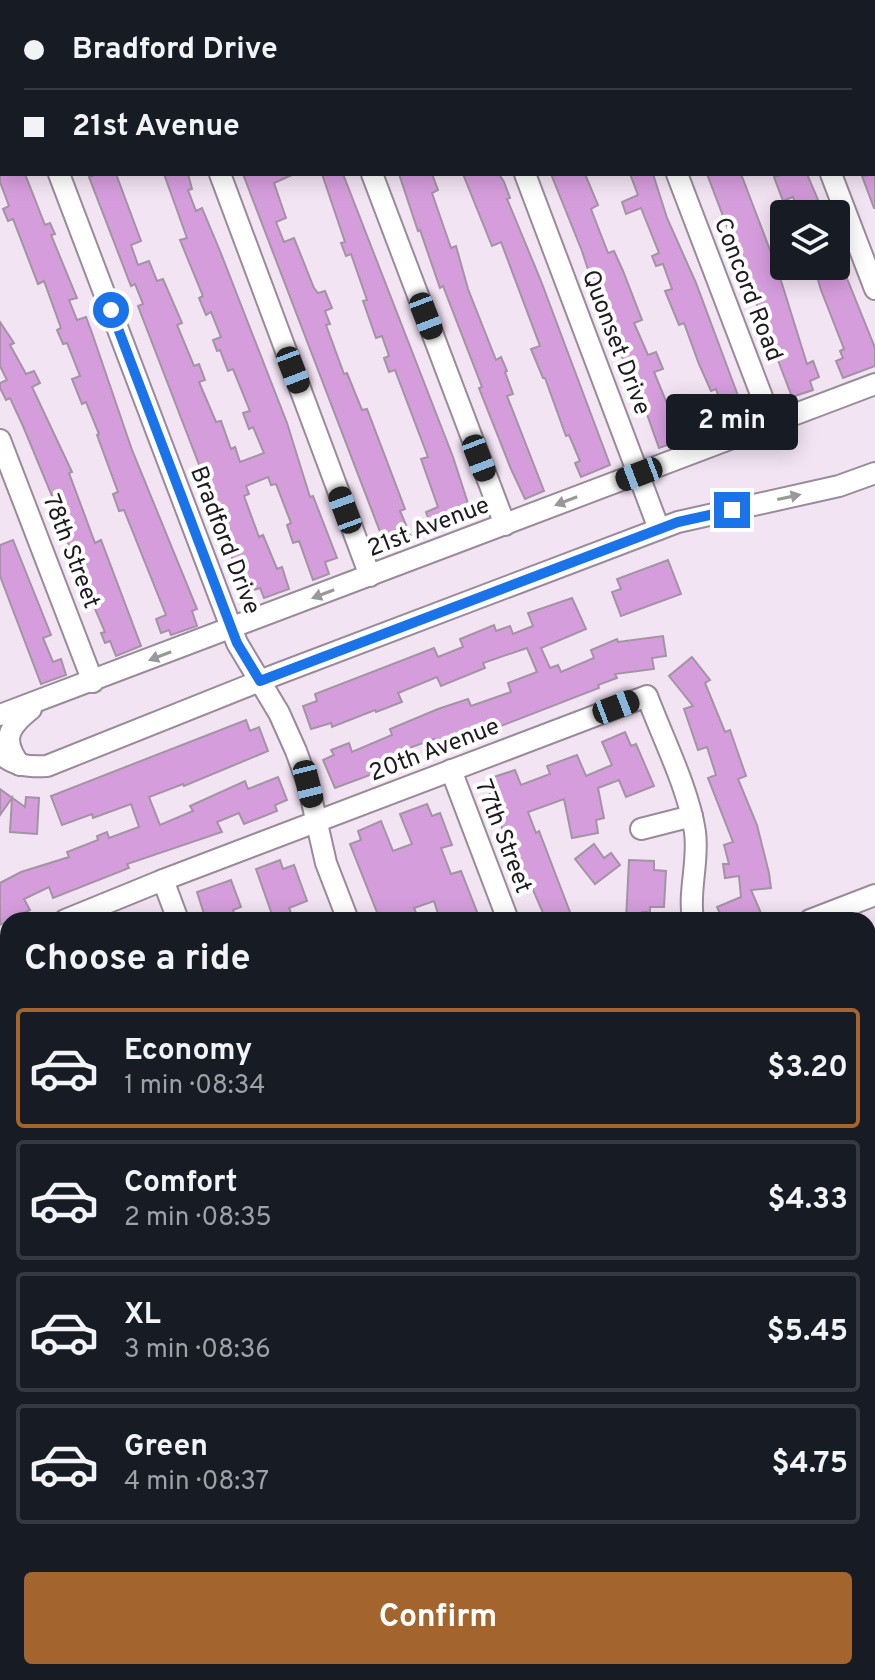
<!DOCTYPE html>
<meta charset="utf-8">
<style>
:root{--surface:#171b24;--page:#20242c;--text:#f1f3f6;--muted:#9ea1a6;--line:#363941;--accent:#a4642d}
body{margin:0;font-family:Overpass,sans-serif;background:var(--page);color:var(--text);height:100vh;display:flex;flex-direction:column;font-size:30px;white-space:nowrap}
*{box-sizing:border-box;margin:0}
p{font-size:26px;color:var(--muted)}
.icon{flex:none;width:44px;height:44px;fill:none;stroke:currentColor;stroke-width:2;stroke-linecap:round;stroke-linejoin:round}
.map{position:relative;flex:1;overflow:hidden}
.drawer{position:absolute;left:0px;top:912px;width:876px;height:768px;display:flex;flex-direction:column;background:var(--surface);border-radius:24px 24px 0 0;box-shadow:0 4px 20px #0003}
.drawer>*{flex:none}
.hud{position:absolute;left:0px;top:0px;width:876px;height:176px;box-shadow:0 4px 20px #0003;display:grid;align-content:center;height:176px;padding:0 24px;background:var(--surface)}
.buttons{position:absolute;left:770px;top:200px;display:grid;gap:16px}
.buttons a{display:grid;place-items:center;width:80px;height:80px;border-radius:8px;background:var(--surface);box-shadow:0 4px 20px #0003;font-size:40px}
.end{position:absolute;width:36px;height:36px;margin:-18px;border:10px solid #1a73e8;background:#fff;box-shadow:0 0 0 4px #fff}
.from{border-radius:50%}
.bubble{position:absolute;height:56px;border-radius:8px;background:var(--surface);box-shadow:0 4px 20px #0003;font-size:26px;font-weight:700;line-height:56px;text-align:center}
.car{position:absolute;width:24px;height:48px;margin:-24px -12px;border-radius:10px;box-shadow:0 0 6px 2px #0007;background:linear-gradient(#222 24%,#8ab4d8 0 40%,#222 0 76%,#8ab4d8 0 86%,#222 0)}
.hud b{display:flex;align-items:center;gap:28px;height:76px;font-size:30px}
.hud b+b{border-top:2px solid var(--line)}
.hud i{width:20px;height:20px;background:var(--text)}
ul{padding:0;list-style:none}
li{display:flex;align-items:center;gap:24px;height:120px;margin:0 16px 12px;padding:0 8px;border:4px solid var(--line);border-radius:8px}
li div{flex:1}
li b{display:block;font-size:30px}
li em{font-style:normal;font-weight:700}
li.on{border-color:var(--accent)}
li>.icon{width:72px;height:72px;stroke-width:1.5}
h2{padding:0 24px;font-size:36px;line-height:96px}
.action{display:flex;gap:16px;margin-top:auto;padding:16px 24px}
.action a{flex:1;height:92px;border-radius:8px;background:var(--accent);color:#fff;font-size:32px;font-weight:700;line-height:92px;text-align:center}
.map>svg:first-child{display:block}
.building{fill:#d69ddd;stroke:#a294a3;stroke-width:2}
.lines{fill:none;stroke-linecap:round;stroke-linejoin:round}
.minor-casing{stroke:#998b9a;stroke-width:24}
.minor{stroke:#fff;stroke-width:20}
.rail-casing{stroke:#726972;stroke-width:7}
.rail{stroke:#fff;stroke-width:4;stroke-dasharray:12;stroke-linecap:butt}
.oneway{fill:#9a989a}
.route{stroke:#1a73e8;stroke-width:10}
.labels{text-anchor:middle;stroke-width:8;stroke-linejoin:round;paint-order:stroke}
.street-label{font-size:24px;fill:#1f1a1f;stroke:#fff}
</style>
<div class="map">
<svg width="875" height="1680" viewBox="0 0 875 1680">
<rect width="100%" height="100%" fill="#f3e4f4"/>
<g class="building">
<polygon points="875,171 875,208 874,208 862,176 874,174"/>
<polygon points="0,174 25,174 45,225 50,223 55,234 51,235 77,298 69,300 77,320 86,317 92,333 132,450 197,609 192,611 197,626 171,635 169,630 161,633 156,619 166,615 124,510 119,511 113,494 118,492 97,435 99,434 86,402 82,404 72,379 80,376 67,343 63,344 57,330 61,328 44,281 38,284 13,219 8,221 3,209 9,206 0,182"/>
<polygon points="97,174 116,174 141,241 131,245 138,265 149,261 157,281 163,279 182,323 177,325 194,366 199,364 205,380 199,382 216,422 221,421 231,449 235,447 240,462 264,453 253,427 249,429 243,413 250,411 233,369 228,371 220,350 217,351 213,340 221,337 211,312 206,315 199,298 203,296 180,240 187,238 164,174 188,174 192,189 188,190 196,211 202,208 220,251 287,423 310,497 313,496 337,558 325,562 329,574 313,580 299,541 293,543 287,525 291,523 276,484 271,485 268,477 246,486 249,494 244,496 259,537 263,535 277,569 282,567 289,589 264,598 260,588 247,592 226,544 223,533 225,532 138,306 143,304 135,284 131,286 89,177"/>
<polygon points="243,174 294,174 274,183 286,218 276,222 284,242 294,238 314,288 318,293 325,291 332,308 325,311 330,324 326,325 344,374 347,373 362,410 367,409 405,509 400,511 412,539 387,550"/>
<polygon points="322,174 343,174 453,457 473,519 445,529 443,526 432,529 426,512 438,507 421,459 428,457 395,370 389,372 384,358 389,356 382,336 376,338 363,301 367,300 351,254 346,256 341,243 345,242"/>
<polygon points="399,174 432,174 438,190 432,193 451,248 456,246 468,289 496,360 501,357 507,371 505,372 513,394 507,396 544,491 525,499 511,469 479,388 482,387 443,286 440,288 420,230 418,231"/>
<polygon points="463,174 499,174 504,182 510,198 507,199 541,281 610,465 581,477 575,463 580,461 569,435 566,436 545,378 543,378 531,349 540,346 501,242 492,246"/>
<polygon points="551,174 585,174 598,205 591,209 608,253 614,251 623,271 642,320 634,323 648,355 656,352 663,369 654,372 682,440 659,448 644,406 642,407 636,393 638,392 613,337 615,336 596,294 582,251"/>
<polygon points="630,174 653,174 667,218 696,283 737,393 742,407 738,409 740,417 727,422 716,389 711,391 699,364 684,323 679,325 665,291 672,289 663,264 656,266 652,256 659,253 641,208 626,214 622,202 638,195"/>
<polygon points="707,174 741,174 778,271 807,364 813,361 819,377 810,381 813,390 792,397"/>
<polygon points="783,174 807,174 824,214 799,214 793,197 783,201 774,177"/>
<polygon points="819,266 842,266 875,348 875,366 843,378 836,361 843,358 840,351 844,349 821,290 816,273 821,271"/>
<polygon points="0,322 14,343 10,345 26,374 34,371 40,383 32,387 72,472 69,473 95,543 101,540 141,646 116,656 110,641 105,643 101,633 105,632 71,553 57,508 23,426 10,398 6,400 0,388 0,383 7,380 0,366"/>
<polygon points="13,540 51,635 43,638 53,662 61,659 66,675 41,684 0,576 0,545"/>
<polygon points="668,560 681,594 621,616 612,592 621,589 617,579"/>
<polygon points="572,598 586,629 541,648 550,668 558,665 561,672 594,658 591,650 617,639 618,642 663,636 666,656 652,658 654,669 615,674 617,678 598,685 599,688 439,750 434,739 409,748 413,759 335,788 323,760 334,755 331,750 349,743 352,752 392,735 390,729 438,709 468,699 471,706 511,692 508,683 537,672 527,648 483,663 485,668 441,686 437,677 398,693 402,702 376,712 375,710 332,727 331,723 311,729 303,706 317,701 315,694 434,648 438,657 463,647 460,639 494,625 496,631 510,626 513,634 533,626 528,613"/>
<polygon points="692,657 710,680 705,683 725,732 730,730 746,776 738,779 757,825 769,873 771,888 751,890 764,920 723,920 717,907 741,897 739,876 725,878 723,864 729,864 724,845 733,842 708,778 716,775 707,747 698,750 684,709 693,706 669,676"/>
<polygon points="246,720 250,731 259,727 268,751 184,786 183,784 149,797 160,825 193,811 190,806 245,781 248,789 278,777 287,800 275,805 277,811 244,824 239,813 217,822 222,832 127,864 129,868 53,898 49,887 24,899 30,910 0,925 0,883 21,872 69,857 67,852 98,840 97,836 107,832 109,838 139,827 131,804 93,818 92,814 62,825 51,796"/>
<polygon points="625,732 631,746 636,744 654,786 626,797 619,780 598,788 604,818 596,820 598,833 572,838 564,799 528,812 536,833 539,831 573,920 546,920 531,885 526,887 506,839 490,794 496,792 491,778 515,770 521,785 550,774 547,766 577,755 586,776 612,765 602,742"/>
<polygon points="0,789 25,807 26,797 39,798 37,834 10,832 12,798 0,815"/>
<polygon points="427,804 432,816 440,813 452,845 441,848 451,874 461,871 479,917 471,920 440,920 434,901 414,908 419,920 380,920 350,844 361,840 358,831 381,821 393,851 412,844 400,814"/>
<polygon points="594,844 604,858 611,853 620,865 595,884 575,859"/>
<polygon points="280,860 283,869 294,865 307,901 289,908 294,920 274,920 256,869"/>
<polygon points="629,860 654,861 654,870 666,871 664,907 650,907 650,912 642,912 642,920 626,920"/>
<polygon points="231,880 241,907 233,910 237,920 206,920 197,892"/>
</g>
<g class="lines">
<defs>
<g id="minor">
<polyline points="251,0 254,2"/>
<polyline points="458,0 459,2"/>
<polyline points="610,0 610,2"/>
<polyline points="765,0 766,2"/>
<polyline points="0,18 2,23"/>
<polyline points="0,121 2,120"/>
<polyline points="59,174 237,643 279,713 296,751 308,784 326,863 348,920"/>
<polyline points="220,174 370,576"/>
<polyline points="372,174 505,525"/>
<polyline points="525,174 659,529"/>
<polyline points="677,174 772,423"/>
<polyline points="831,174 875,289"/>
<polyline points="0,440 93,682"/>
<polyline points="0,715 875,384"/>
<path d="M0 753C13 766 29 767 47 766L275 675 678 522 839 486 875 473"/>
<path d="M20 765C1 740 8 727 31 709"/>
<polyline points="451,770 508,920"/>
<polyline points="641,829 692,816"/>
<polyline points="163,880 178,920"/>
<path d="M65 920 163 880 647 696C662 736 689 790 695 832 699 862 688 891 693 920"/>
<polyline points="810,920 875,895"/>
<polyline points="0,962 8,956"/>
<polyline points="0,998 8,1008"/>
<polyline points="0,1150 8,1147"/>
<polyline points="0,1536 8,1546"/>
<polyline points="868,1553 875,1571"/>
<polyline points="868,1632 875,1629"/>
<polyline points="0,1661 8,1658"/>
<polyline points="105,1672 112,1680"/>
<polyline points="205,1672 211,1680"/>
<polyline points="605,1672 608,1680"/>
<polyline points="741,1680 762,1672"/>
</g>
</defs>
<use href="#minor" class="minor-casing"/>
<use href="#minor" class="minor"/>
<defs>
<g id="rail">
<polyline points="0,1474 8,1484"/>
<polyline points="142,1672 148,1680"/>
</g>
</defs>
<use href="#rail" class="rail-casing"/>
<use href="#rail" class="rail"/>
</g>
<defs><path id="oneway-solid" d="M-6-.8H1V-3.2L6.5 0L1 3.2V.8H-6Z" transform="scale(2)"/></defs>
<g class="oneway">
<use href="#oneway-solid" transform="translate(789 497) rotate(-12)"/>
<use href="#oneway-solid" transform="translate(566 501) rotate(159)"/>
<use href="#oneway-solid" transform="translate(323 594) rotate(159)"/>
<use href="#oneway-solid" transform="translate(160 656) rotate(159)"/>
</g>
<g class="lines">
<polyline class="route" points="111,310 237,643 260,681 678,522 732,510"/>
</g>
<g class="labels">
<g class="street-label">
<text transform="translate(749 289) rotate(69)" y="8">Concord Road</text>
<text transform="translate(617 342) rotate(69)" y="8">Quonset Drive</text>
<text transform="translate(428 526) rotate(-21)" y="8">21st Avenue</text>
<text transform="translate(226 540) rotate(69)" y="8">Bradford Drive</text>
<text transform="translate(72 551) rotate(69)" y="8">78th Street</text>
<text transform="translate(434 749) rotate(-21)" y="8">20th Avenue</text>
<text transform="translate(504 836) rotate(69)" y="8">77th Street</text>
</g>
</g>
</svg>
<div class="buttons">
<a><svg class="icon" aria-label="layers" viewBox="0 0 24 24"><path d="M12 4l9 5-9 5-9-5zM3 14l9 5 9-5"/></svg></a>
</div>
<i class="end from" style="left:111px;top:310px"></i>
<i class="end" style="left:732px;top:510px"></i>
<div class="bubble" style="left:666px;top:394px;width:132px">2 min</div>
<i class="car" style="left:426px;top:316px;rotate:159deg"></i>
<i class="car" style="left:293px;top:370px;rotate:159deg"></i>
<i class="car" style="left:479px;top:458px;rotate:159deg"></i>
<i class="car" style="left:639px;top:474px;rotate:249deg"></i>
<i class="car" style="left:345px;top:510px;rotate:340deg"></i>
<i class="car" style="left:616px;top:707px;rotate:69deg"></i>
<i class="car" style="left:308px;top:784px;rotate:166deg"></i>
<div class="hud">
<b><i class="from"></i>Bradford Drive</b>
<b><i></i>21st Avenue</b>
</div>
<section class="drawer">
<h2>Choose a ride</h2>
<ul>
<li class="on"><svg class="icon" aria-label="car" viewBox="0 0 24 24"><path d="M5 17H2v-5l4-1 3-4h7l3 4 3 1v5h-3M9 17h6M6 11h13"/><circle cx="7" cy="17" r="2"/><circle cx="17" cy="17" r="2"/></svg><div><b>Economy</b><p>1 min · 08:34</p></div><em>$3.20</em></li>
<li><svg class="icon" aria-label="car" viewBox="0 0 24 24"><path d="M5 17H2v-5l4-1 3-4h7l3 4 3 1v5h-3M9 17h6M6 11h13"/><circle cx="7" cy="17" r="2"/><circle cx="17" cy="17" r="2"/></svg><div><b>Comfort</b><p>2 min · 08:35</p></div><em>$4.33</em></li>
<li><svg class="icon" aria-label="car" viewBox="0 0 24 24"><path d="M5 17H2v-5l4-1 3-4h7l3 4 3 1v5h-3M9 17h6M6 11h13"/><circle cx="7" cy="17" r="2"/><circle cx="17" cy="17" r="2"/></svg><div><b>XL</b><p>3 min · 08:36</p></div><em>$5.45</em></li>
<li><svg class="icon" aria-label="car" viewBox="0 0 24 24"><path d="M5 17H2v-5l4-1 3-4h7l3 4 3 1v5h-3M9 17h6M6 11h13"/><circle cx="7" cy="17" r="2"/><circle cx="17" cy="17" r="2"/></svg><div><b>Green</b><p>4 min · 08:37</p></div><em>$4.75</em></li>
</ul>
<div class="action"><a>Confirm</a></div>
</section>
</div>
